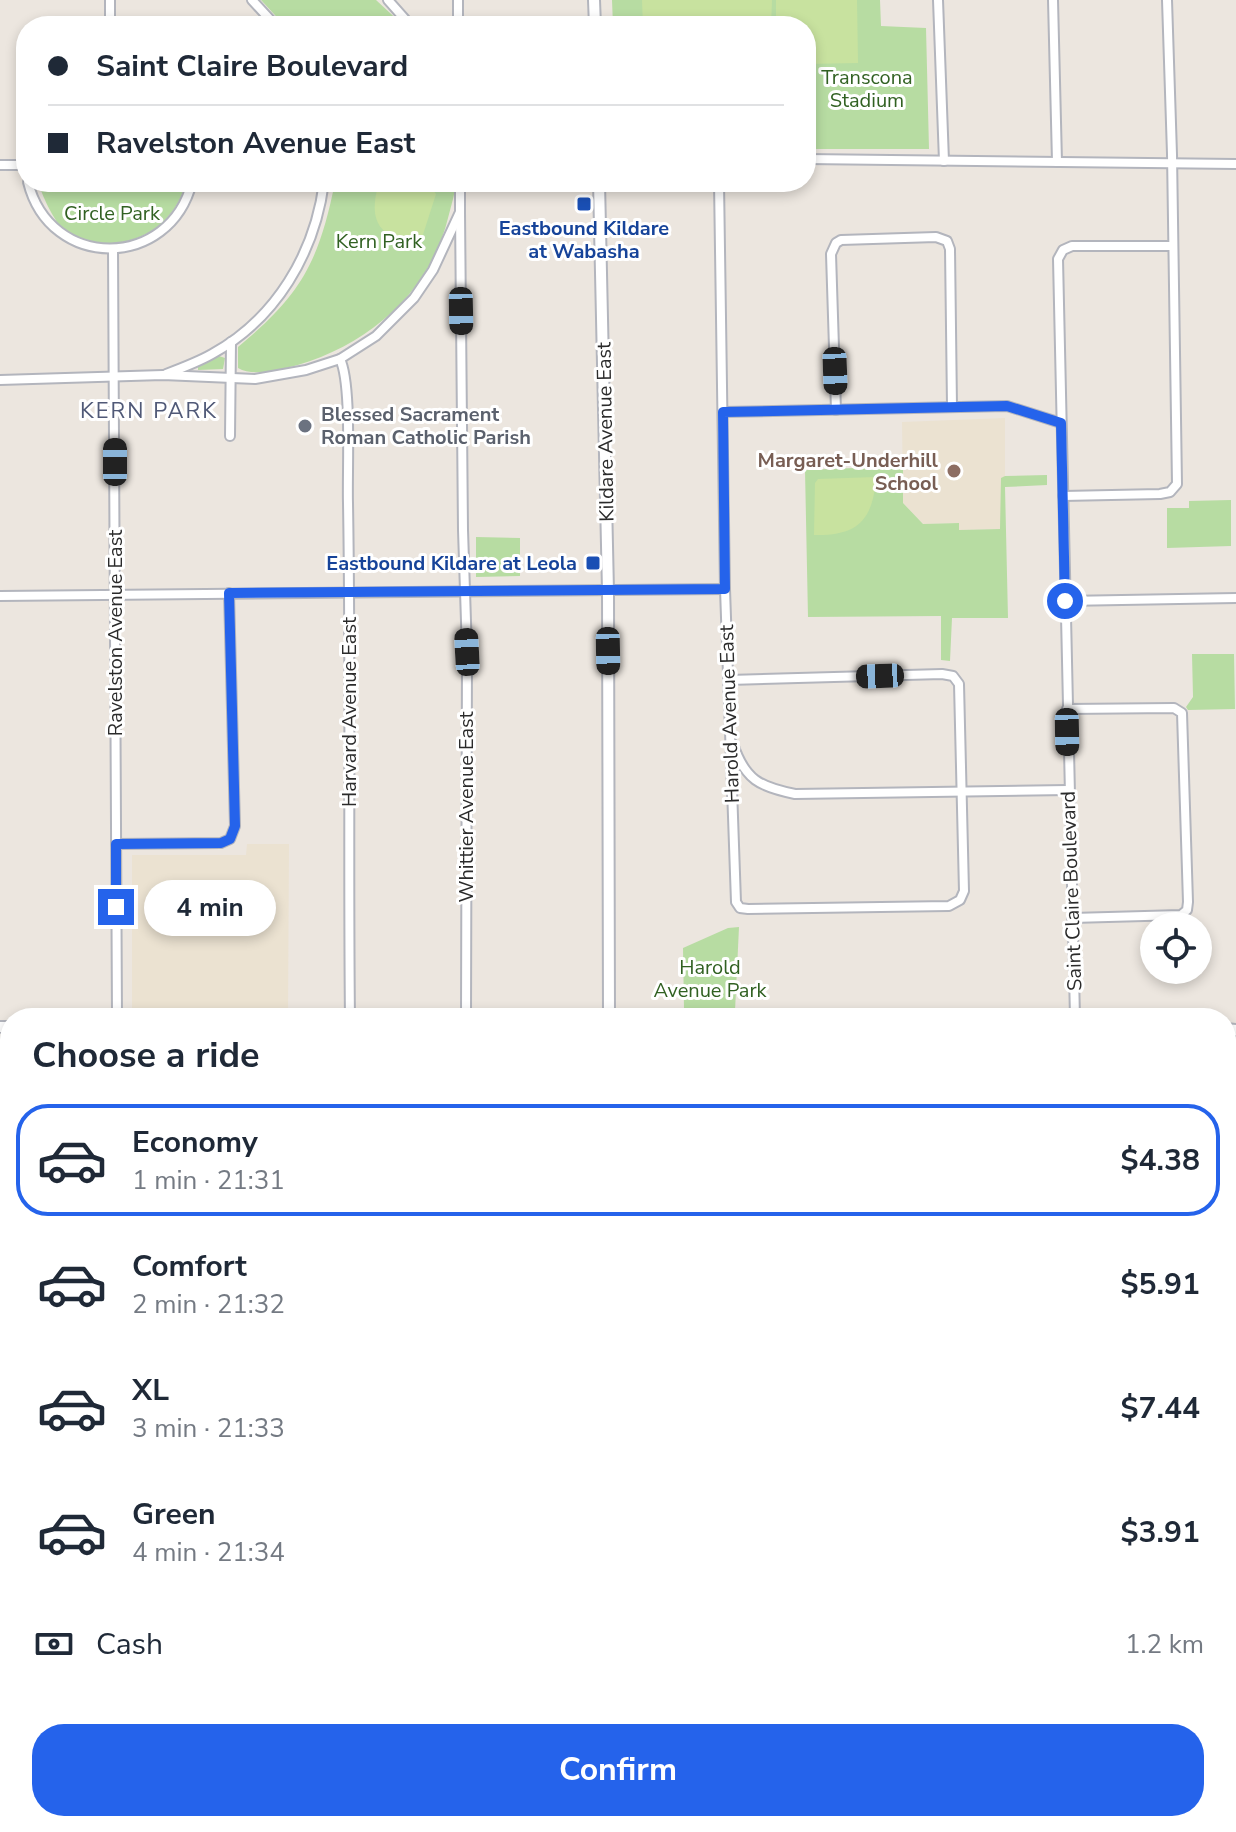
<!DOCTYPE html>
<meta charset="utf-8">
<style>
:root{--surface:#fff;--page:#f6f6f7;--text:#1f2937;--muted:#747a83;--line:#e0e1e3;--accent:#2563eb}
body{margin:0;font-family:"Nunito Sans",sans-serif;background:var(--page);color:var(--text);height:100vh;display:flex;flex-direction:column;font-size:30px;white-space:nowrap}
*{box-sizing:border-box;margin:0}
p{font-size:26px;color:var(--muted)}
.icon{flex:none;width:44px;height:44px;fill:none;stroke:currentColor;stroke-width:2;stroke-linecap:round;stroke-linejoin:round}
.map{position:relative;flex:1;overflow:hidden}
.details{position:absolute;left:0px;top:1008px;width:1236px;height:824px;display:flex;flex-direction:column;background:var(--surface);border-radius:32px 32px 0 0;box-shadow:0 4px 12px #0003}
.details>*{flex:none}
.top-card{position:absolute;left:16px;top:16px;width:800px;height:176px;border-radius:32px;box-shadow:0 4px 12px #0003;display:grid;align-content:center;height:176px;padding:0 32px;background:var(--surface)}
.controls{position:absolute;left:1140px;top:912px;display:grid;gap:16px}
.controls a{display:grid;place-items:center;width:72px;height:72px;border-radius:50%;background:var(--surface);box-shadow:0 4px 12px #0003;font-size:40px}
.end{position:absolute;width:36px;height:36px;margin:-18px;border:10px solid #2563eb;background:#fff;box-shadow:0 0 0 4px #fff}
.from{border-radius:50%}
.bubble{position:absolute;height:56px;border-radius:28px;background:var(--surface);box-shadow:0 4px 12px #0003;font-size:26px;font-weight:700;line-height:56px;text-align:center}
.car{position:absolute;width:24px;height:48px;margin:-24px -12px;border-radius:10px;box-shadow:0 0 6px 2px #0007;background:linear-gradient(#222 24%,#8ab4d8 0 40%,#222 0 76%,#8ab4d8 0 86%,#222 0)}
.top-card b{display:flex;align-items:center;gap:28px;height:76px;font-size:30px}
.top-card b+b{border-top:2px solid var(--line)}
.top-card i{width:20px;height:20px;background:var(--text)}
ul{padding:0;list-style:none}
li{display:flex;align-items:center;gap:24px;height:112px;margin:0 16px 12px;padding:0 16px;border:4px solid transparent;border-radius:32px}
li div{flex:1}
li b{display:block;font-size:30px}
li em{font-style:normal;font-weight:700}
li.selected{border-color:var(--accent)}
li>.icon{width:72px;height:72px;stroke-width:1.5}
h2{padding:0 32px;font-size:36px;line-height:96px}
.pay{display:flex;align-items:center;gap:20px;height:88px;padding:0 32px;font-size:30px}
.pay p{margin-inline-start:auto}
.button{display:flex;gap:16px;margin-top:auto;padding:16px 32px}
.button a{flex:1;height:92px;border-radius:32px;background:var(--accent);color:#fff;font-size:32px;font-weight:700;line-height:92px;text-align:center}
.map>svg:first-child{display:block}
.education{fill:#ebe2d1}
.green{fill:#b7dca2}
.pitch{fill:#c8e29f}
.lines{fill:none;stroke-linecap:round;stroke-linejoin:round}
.minor-casing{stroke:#b3b5bd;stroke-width:12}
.tertiary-casing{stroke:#b3b5bd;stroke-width:14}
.minor{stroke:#fff;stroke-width:8}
.tertiary{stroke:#fff;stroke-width:10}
.route{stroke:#2563eb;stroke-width:10}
.transit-dot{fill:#1a4fb4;stroke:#fff;stroke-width:3}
.worship-dot{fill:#6b7280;stroke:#fff;stroke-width:3}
.education-dot{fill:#8d6e63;stroke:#fff;stroke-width:3}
.labels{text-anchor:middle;stroke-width:6;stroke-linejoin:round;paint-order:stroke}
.park-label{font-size:20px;fill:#316122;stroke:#fff}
.transit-label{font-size:20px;font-weight:bold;fill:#164399;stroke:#fff}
.worship-label{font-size:20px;font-weight:bold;fill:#5b616d;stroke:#fff;text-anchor:start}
.street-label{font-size:20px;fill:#2b2b2b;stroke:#fff}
.education-label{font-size:20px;font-weight:bold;fill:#785e54;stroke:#fff;text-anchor:end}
.neighbourhood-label{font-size:22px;letter-spacing:2px;fill:#505977;stroke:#fff}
</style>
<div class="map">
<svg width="1236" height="1832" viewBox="0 0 1236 1832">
<rect width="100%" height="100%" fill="#ece6df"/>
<g class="education">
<polygon points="1005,418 1005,476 1001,479 1001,529 959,530 958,523 923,524 903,503 902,422"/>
<polygon points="247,844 289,844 288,1013 132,1013 132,855 246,855"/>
</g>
<g class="green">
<polygon points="261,0 376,0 404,26 285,26"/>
<polygon points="612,0 880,0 881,26 926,28 929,149 806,149 806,26 613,26"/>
<path d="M38 182H186C175 226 133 251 89 241 80 238 68 234 61 227 52 217 42 195 38 182Z"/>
<path d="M335 182H456C455 194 451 206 448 218 429 296 362 350 286 368 272 371 251 376 238 368V347C301 295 319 262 335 182Z"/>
<polygon points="219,356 225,358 223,369 198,370 198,367"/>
<polygon points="903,466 903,503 923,524 959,523 959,530 1000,529 1001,478 1005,476 1047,475 1047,485 1005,487 1008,618 952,618 950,661 941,660 941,616 808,617 805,470"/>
<polygon points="1231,500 1231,546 1167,548 1167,508 1189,508 1189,501"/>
<polygon points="476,537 520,538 520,576 476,577"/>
<polygon points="1192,654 1234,654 1235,709 1188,710 1186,707 1193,697"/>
<polygon points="739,927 735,1011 684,1009 683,948 728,928"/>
<rect x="1226" y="1500" width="10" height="55"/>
<polygon points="0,1574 10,1574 10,1822 435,1822 435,1832 0,1832"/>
</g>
<g class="pitch">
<polygon points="642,0 772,0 771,26 643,26"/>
<polygon points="776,0 857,0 858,63 806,64 806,26 776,26"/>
<path d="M379 182H407L430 186 436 194 419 247C380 236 367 224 379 182Z"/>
<path d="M876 477C873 520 858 536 814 535L815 483 818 479Z"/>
<polygon points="10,1619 10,1706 0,1706 0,1620"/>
<polygon points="153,1822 199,1822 199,1832 152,1832"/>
<polygon points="255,1822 294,1822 297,1832 253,1832"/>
<polygon points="375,1822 415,1822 415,1832 376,1832"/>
</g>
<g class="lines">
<defs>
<g id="minor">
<polyline points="252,0 276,26"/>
<polyline points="388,0 411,26"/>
<polyline points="458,0 458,26"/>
<polyline points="938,0 944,161"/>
<polyline points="1053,0 1057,162"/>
<polyline points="110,26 110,0"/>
<polyline points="806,159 1236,164"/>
<polyline points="0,165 26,165"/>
<path d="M28 182C50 271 170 270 192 182"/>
<polyline points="719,182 725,589 736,902 740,908 748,909 949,906 960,900 964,891 959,684 953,676 942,674 729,680"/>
<polyline points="460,212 463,530 467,652 466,1018"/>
<polyline points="113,249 117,1018"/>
<path d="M340 359C352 384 347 471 348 503 351 675 348 846 350 1018"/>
<path d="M166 374C182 368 198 362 212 354 276 319 315 253 324 182"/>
<polyline points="0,380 163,375 255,379 306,370 340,359 376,336 414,298 433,270 460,212 460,182"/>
<polyline points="836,410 831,254 836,243 841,240 936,237 947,241 950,249 952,406"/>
<polyline points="723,412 1007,406 1061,423"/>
<polyline points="230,436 231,342"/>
<polyline points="1063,496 1160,494 1170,492 1177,484 1172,154 1167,0"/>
<polyline points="0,596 725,589"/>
<polyline points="1065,601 1236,598"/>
<polyline points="1067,709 1174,708 1182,713 1188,902 1187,910 1181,915 1072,918"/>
<path d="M733 744C745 780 760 787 795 794L1068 790"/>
<polyline points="116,844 221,843 230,839 235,826 229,593"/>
<polyline points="1075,1018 1058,259 1063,250 1072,246 1172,246"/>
<polyline points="0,1103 10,1102"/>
<polyline points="1226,1321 1236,1321"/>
<polyline points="0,1410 10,1410"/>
<polyline points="0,1516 10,1516"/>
<polyline points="1226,1614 1236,1614"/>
<polyline points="723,1832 723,1822"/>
<polyline points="1065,1832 1066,1822"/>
<polyline points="1180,1832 1180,1822"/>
</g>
<g id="tertiary">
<polyline points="594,0 595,26"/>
<polyline points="599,182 608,591 609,1018"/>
<polyline points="0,1027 10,1027"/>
<polyline points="1226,1029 1236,1030"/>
<polyline points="599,1832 599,1822"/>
</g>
</defs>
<use href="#minor" class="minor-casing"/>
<use href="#tertiary" class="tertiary-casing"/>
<use href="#minor" class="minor"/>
<use href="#tertiary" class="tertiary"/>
</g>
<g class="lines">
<polyline class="route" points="116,907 116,844 221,843 230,839 235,826 229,593 725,589 723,412 1007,406 1061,423 1065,601"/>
</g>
<g class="transit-dot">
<rect x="576" y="196" width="16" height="16" rx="4"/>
<rect x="585" y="555" width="16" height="16" rx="4"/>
</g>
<circle class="worship-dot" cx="305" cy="426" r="8"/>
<circle class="education-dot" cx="954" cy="471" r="8"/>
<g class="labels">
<g class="park-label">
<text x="867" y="84">Transcona<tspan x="867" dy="23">Stadium</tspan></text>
<text x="112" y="220">Circle Park</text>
<text x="379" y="248">Kern Park</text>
<text x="710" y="974">Harold<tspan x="710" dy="23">Avenue Park</tspan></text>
</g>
<g class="transit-label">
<text x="584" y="235">Eastbound Kildare<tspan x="584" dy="23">at Wabasha</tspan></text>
<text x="577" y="570" text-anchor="end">Eastbound Kildare at Leola</text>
</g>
<g class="worship-label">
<text x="321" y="421">Blessed Sacrament<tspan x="321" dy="23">Roman Catholic Parish</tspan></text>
</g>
<g class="street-label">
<text transform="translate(605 432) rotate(-91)" y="7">Kildare Avenue East</text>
<text transform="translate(115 633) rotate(-90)" y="7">Ravelston Avenue East</text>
<text transform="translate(349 712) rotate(-90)" y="7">Harvard Avenue East</text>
<text transform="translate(729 714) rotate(-92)" y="7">Harold Avenue East</text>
<text transform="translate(466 807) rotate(-90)" y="7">Whittier Avenue East</text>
<text transform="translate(1071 891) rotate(-92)" y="7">Saint Claire Boulevard</text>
</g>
<g class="education-label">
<text x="938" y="467">Margaret-Underhill<tspan x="938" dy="23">School</tspan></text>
</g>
<g class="neighbourhood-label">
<text x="149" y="418">KERN PARK</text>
</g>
</g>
</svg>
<div class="controls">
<a><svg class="icon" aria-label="locate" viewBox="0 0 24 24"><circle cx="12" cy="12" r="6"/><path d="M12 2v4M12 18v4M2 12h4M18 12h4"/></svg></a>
</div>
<i class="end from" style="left:1065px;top:601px"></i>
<i class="end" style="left:116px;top:907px"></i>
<div class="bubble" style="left:144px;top:880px;width:132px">4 min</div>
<i class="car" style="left:461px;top:311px;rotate:179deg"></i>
<i class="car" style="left:835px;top:371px;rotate:178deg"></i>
<i class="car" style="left:115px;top:462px;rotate:0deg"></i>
<i class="car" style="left:608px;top:651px;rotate:179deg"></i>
<i class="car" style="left:467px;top:652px;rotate:357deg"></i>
<i class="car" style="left:880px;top:676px;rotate:268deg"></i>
<i class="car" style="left:1067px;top:732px;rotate:179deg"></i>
<div class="top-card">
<b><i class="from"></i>Saint Claire Boulevard</b>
<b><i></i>Ravelston Avenue East</b>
</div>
<section class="details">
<h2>Choose a ride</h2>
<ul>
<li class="selected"><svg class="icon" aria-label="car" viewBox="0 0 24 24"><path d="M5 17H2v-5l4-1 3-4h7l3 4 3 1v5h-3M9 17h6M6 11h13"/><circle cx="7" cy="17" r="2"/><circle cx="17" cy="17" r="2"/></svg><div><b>Economy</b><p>1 min · 21:31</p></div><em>$4.38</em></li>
<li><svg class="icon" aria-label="car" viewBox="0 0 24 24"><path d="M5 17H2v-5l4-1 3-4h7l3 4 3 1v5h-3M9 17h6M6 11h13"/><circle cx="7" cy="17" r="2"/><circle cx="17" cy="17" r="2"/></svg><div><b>Comfort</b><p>2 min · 21:32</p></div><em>$5.91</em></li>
<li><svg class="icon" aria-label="car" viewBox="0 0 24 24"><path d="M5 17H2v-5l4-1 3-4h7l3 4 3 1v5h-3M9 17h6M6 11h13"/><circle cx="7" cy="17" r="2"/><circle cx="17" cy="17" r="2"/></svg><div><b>XL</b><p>3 min · 21:33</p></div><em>$7.44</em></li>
<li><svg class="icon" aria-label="car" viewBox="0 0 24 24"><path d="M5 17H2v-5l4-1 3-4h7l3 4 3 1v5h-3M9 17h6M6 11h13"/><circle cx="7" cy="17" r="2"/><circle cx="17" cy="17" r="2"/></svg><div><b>Green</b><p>4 min · 21:34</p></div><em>$3.91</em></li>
</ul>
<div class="pay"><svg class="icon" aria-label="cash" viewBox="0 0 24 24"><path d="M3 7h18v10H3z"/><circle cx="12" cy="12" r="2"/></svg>Cash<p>1.2 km</p></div>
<div class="button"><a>Confirm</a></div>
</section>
</div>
